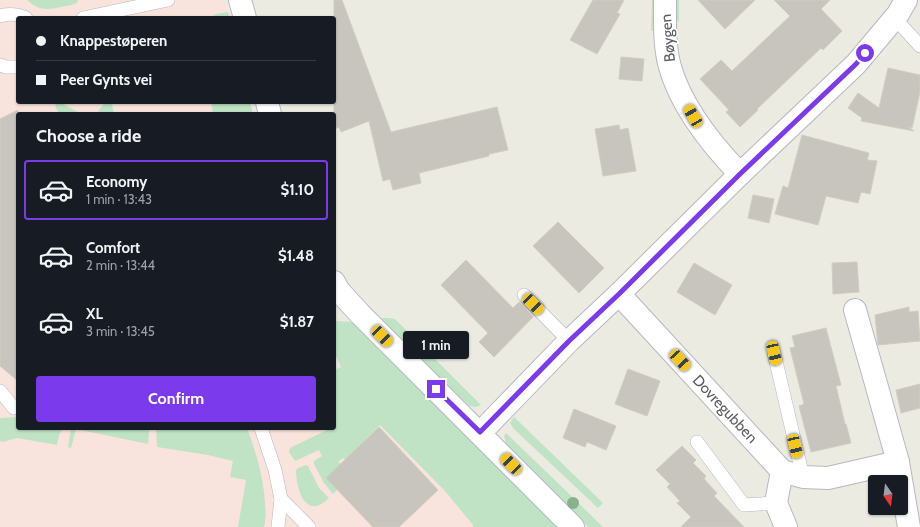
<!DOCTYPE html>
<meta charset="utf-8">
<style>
:root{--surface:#171b24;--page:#242831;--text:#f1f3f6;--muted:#9ea1a6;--line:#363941;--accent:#7c3aed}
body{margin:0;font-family:Cabin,sans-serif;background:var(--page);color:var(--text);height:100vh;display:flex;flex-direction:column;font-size:15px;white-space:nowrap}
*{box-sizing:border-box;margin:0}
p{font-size:13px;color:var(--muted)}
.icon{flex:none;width:22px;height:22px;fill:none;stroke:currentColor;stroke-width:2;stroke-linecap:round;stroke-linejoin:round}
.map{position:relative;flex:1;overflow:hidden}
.panel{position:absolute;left:16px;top:112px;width:320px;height:318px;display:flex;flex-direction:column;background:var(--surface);border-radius:4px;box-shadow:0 1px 3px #0004}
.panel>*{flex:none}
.hud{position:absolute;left:16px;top:16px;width:320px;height:88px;border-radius:4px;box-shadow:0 1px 3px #0004;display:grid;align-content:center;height:88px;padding:0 20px;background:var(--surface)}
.needle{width:26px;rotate:166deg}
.buttons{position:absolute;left:868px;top:475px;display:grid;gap:8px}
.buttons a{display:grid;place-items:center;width:40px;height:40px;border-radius:4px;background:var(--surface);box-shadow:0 1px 3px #0004;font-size:20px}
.end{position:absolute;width:18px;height:18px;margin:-9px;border:5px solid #7c3aed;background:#fff;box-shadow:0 0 0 2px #fff}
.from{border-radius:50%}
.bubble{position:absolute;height:28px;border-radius:4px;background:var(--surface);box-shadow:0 1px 3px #0004;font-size:13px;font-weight:700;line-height:28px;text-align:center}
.car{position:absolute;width:12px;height:24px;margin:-12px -6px;border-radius:5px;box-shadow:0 0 3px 1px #0007;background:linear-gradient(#f5c518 24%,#345 0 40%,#f5c518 0 76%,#345 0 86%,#f5c518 0)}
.hud b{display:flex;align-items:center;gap:14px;height:38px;font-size:15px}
.hud b+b{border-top:1px solid var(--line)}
.hud i{width:10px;height:10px;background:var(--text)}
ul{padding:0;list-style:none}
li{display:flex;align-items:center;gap:12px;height:60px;margin:0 8px 6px;padding:0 12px;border:2px solid transparent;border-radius:4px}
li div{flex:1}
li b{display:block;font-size:15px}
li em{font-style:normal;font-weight:700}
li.on{border-color:var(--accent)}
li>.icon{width:36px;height:36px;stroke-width:1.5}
h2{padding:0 20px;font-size:18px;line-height:48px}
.primary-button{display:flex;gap:8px;margin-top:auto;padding:8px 20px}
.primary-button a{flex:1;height:46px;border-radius:4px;background:var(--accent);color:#fff;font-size:16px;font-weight:700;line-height:46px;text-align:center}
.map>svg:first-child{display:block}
.medical{fill:#f9e4dd}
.green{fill:#bfe3c4}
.building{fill:#c8c5bf;stroke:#d0cdc0}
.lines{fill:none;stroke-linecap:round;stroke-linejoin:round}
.lane-casing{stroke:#b7b8bd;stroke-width:14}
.street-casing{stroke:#b7b8bd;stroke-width:24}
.secondary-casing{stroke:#b7b9bf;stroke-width:24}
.lane{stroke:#fff;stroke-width:13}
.street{stroke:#fff;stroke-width:22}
.secondary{stroke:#fff;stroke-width:22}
.tree{fill:#8ab18c}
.route{stroke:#7c3aed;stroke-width:5}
.labels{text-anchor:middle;stroke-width:3;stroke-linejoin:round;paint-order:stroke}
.street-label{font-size:15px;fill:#5a5c62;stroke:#fff}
</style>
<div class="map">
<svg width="920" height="527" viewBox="0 0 920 527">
<rect width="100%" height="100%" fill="#ecebe2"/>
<polygon class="medical" points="0,0 223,0 227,6 230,18 18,18 18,102 250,102 253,114 18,114 18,428 334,428 380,425 445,491 473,525 473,527 0,527"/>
<g class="green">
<path d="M27 0H78L77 3C72 5 67 6 61 7 47 10 39 11 27 0Z"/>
<polygon points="652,0 660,0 656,30 651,31"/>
<polygon points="672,0 679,0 679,22 673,16"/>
<polygon points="228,12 230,18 210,18 216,14"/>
<polygon points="55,102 60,102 81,114 59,114 56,108"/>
<polygon points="103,102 119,102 112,104 114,114 103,114 98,111 103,105"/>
<polygon points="211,102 250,102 253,114 213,114"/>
<polygon points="381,318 388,318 395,319 481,405 476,407 470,406 462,399 402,341"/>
<polygon points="334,321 351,322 558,527 473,527 473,525 445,491 380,425 345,460 343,458 338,462 341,464 337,490 333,494 324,483 314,464 314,461 322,456 319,450 295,461 289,452 290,448 329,429 329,428 334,428 334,370 341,367 334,352"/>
<polygon points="18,417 18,428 63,428 59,435 57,445 17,438 3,442 0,441 0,418"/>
<polygon points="514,417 603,503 598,508 514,429 510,423"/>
<polygon points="71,428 149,428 149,435 148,444 76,429 71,448 68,447"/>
<path d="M156 428H247C255 450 261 469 264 492 265 504 267 516 264 527H238L246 480 230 477 233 461 208 455 157 447Z"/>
<polygon points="506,433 560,485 603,527 588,527 515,455 506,443 504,436"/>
<path d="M306 465 308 466 319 488 329 498C306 521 296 490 296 470L298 468Z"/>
</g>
<g class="building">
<polygon points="334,0 342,0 391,132 497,107 508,150 489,154 489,156 419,173 421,183 393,190 390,179 383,181 369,121 341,132 339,127 334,129"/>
<polygon points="593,0 624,0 617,13 620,14 597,54 570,40"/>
<polygon points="698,0 755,0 725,29"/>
<polygon points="774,0 830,0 821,9 842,31 823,50 821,48 757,109 758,110 740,127 726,112 729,110 700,79 721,60 732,71 790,16"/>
<polygon points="621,57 644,59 642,81 619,79"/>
<polygon points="888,68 920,75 920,92 912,128 908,127 914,131 861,121 862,118 848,108 858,93 879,108"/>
<polygon points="18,110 18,381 0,366 0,119"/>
<polygon points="619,125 620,130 628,128 636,171 603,176 595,129"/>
<polygon points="802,135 869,153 867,160 877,161 870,194 861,192 858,203 826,196 818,225 775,214 783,186 788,188"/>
<polygon points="753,195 774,199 769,223 748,218"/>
<polygon points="558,222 604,268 579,293 533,246"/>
<polygon points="466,260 513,308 519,302 533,317 494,357 479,342 488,333 441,285"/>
<polygon points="857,262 859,292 833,294 832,263"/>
<polygon points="694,263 732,285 715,315 677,292"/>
<polygon points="909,307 909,312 918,311 920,341 878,345 875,315"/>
<polygon points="826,328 841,385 836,386 845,424 846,424 851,443 811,452 799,406 804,404 790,348 795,347 792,336"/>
<polygon points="628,369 660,381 647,416 615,404"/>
<polygon points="920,384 920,408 901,413 896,390"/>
<polygon points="574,409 616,426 606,450 587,442 585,447 563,438"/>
<polygon points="379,427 438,490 399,527 373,527 326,478"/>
<polygon points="682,446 696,460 693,463 706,476 704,479 717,493 714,496 744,527 681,527 691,517 677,503 680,501 667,487 670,484 656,470"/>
</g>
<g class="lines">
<defs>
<g id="lane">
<path d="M0 16C10 13 17 14 26 18"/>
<polyline points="83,18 168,0"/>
<polyline points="893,20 901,25 920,46"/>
<polyline points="0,65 6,67 18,67"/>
<polyline points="524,295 569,341"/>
<polyline points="774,353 803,477"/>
<polyline points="0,391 14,408"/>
<polyline points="261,428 275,470 281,499 278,527"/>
<polyline points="697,442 744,505 776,503"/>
<polyline points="281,499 309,527"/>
</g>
<g id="street">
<path d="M665 0C665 22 664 46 670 67 681 106 712 145 740 174"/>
<polyline points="619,294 782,471 776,503 786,527"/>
<polyline points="855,310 875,380 898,462 909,527"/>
<polyline points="480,433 569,341 619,294 740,174 856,64 898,14 906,0"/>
<polyline points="782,471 803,477 828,478 898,462"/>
</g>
<g id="secondary">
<polyline points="240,0 245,18"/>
<polyline points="267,102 270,114"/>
<polyline points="334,282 339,291 360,314 573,527"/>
</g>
</defs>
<use href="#lane" class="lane-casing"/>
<use href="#street" class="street-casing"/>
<use href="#secondary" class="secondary-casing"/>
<use href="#lane" class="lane"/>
<use href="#street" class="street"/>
<use href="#secondary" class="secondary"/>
</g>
<circle class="tree" cx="573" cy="503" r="6"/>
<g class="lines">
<polyline class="route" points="436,389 480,432 569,341 619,294 740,174 856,64 865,53"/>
</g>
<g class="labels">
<g class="street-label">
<text transform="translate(668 38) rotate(-95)" y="5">Bøygen</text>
<text transform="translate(725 409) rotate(47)" y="5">Dovregubben</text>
</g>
</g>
</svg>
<div class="buttons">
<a><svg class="needle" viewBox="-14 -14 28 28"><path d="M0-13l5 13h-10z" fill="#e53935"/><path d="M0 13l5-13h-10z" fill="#9ea1a6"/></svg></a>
</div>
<i class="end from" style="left:865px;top:53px"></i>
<i class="end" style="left:436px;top:389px"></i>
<div class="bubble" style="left:403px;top:331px;width:66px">1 min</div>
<i class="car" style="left:693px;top:116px;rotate:330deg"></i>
<i class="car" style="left:533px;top:304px;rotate:135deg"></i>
<i class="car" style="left:382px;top:336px;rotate:135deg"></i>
<i class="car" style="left:774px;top:353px;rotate:167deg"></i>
<i class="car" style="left:680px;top:360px;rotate:137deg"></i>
<i class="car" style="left:795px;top:446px;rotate:167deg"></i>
<i class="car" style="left:511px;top:464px;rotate:315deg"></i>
<div class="hud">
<b><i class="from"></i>Knappestøperen</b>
<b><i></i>Peer Gynts vei</b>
</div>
<section class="panel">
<h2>Choose a ride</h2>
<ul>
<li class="on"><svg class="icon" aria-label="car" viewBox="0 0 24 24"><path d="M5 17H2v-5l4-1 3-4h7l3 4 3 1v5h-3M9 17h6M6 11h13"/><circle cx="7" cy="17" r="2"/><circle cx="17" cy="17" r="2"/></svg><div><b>Economy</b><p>1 min · 13:43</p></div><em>$1.10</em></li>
<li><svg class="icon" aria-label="car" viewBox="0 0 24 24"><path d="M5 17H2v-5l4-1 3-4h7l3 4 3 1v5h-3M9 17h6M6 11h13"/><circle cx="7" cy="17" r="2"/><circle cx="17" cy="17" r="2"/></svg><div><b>Comfort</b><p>2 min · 13:44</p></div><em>$1.48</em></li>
<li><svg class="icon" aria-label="car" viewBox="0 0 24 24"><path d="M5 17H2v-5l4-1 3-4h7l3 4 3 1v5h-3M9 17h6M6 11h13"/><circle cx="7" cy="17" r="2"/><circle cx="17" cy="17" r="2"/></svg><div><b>XL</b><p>3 min · 13:45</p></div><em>$1.87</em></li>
</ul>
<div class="primary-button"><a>Confirm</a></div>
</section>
</div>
